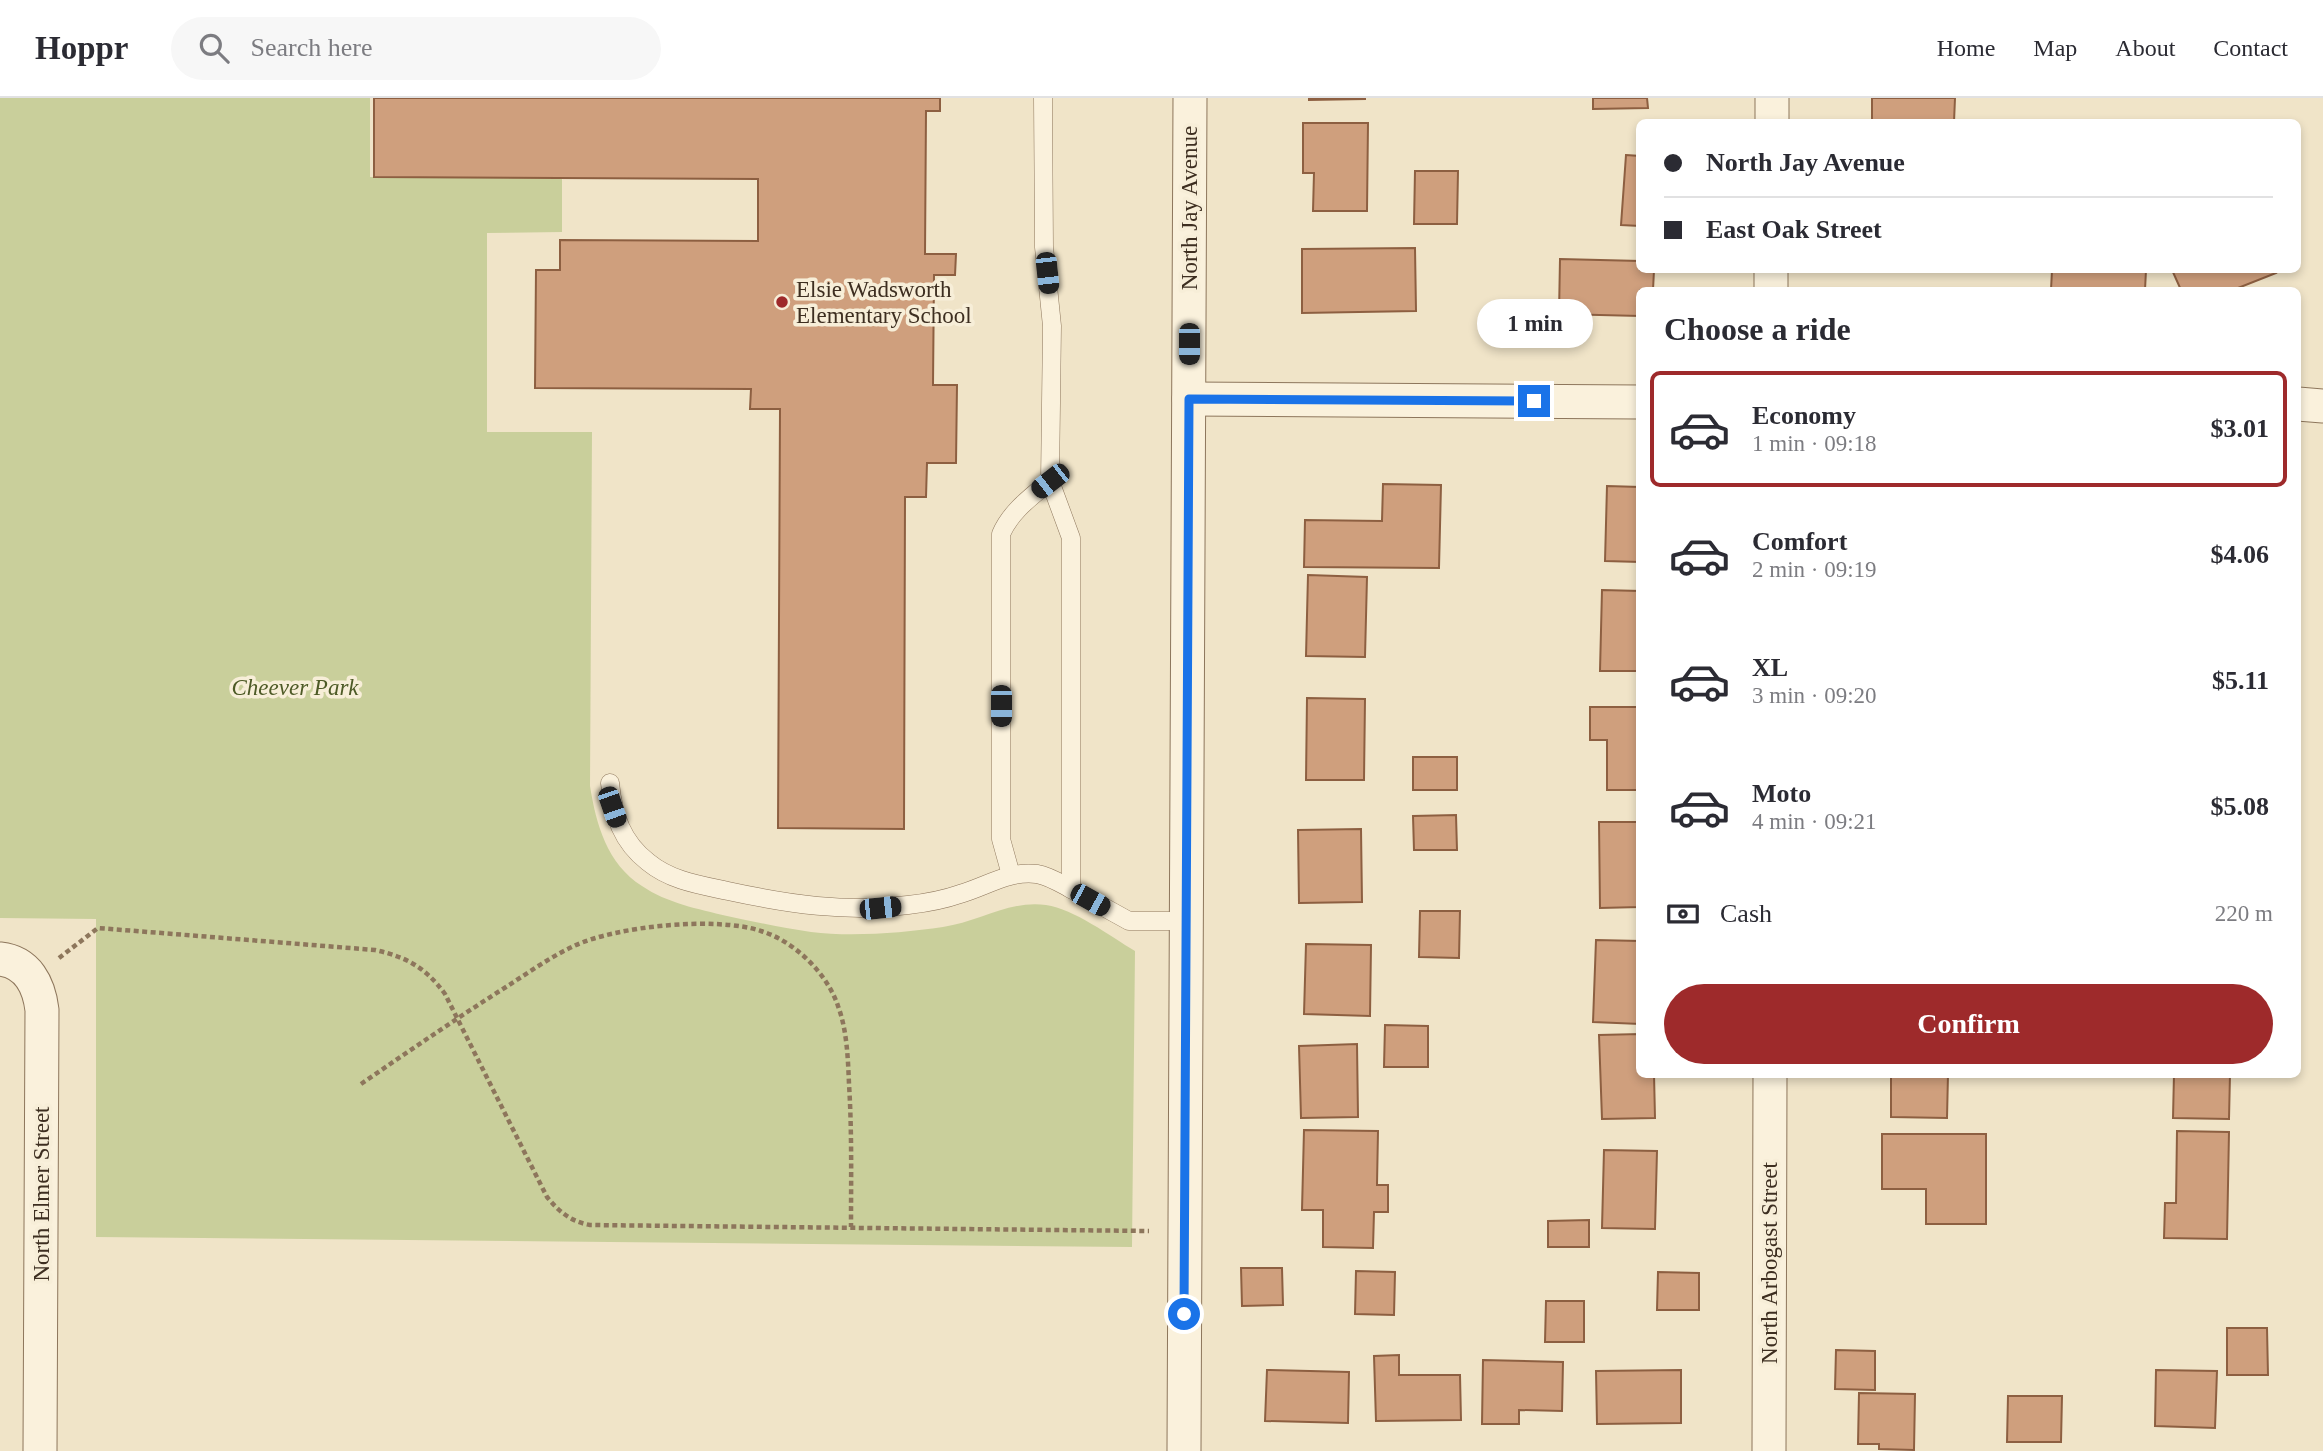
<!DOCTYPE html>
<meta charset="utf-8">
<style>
:root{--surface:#fff;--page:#f7f7f7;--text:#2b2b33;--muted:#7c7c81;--line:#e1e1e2;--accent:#9e2a2b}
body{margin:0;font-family:"Times New Roman",serif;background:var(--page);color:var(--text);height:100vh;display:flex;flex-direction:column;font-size:26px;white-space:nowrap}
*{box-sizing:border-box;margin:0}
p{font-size:23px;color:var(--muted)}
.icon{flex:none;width:38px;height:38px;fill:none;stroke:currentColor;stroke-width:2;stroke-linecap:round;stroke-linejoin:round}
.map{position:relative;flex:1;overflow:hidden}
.side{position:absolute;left:1636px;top:189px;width:665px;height:791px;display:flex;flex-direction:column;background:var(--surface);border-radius:10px;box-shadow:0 4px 10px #0003}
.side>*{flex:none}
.hud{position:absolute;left:1636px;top:21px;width:665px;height:154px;border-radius:10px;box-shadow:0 4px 10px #0003;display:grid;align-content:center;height:154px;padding:0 28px;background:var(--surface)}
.end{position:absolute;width:32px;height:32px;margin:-16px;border:9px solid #1a73e8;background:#fff;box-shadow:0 0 0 4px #fff}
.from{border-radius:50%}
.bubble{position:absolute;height:49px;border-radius:24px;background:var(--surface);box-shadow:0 4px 10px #0003;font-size:23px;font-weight:800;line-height:49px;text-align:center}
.car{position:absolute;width:21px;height:42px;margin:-21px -10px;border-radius:9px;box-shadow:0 0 5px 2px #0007;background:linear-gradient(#222 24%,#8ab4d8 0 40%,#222 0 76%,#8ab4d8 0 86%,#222 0)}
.hud b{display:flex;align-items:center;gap:24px;height:66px;font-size:26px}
.hud b+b{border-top:2px solid var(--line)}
.hud i{width:18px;height:18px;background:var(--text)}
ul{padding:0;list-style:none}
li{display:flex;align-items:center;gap:21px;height:116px;margin:0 14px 10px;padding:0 14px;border:4px solid transparent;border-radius:10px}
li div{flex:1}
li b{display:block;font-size:26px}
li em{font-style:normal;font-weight:800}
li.on{border-color:var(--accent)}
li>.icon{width:63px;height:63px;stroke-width:1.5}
h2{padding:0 28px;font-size:32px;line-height:84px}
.pay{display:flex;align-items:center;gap:18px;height:77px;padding:0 28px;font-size:26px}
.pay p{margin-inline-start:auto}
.cta{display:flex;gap:14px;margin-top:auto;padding:14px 28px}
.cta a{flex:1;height:80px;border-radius:42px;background:var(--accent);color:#fff;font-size:28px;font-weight:800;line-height:80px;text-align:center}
header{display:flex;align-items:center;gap:42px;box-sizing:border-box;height:98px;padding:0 35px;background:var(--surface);border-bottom:2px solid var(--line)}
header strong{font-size:33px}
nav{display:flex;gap:38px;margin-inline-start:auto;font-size:24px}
.search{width:490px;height:63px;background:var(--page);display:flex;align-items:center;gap:18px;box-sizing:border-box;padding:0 24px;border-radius:38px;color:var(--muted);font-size:26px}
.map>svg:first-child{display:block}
.green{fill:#c9cf9b}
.building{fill:#cf9f7d;stroke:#8d5f41;stroke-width:2}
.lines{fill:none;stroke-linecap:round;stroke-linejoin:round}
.service-casing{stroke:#8d765c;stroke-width:19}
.minor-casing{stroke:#8d765c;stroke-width:35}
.path{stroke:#8d765c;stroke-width:4.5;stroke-dasharray:5 3.5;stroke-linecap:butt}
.service{stroke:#faf1dc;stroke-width:18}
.minor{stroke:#faf1dc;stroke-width:33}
.route{stroke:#1a73e8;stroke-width:9}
.poi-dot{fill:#9e2a2b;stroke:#f7eed8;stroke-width:2.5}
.labels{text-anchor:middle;stroke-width:7;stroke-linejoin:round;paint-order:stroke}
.street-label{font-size:23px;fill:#3d2e20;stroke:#f7eed8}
.poi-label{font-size:23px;fill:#3d2e20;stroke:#f7eed8;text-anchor:start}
.park-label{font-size:23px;font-style:italic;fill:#4d5a26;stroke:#f7eed8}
</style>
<header>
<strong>Hoppr</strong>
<div class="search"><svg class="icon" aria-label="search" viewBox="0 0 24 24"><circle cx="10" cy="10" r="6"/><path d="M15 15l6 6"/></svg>Search here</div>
<nav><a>Home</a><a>Map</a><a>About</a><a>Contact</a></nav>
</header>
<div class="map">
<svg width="2323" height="1353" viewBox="0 0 2323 1353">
<rect width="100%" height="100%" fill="#f0e4c8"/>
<path class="green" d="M0 0H370V79H562V134L487 135V334H592L590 688C596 726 607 766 642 788 667 805 698 811 727 818 755 824 783 830 811 834 851 839 903 835 943 829 979 824 1009 802 1046 807 1074 811 1110 838 1135 853L1132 1149 96 1139V821L0 820Z"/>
<g class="building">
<polygon points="374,0 940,0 940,13 926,13 925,156 956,156 955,177 934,177 933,287 957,287 956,365 927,365 926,399 905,399 904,731 778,730 780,311 750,311 751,291 535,290 536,172 560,172 560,142 758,143 758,81 374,79"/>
<polygon points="1309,0 1365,0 1365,1 1309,2"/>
<polygon points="1593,0 1647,0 1648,10 1593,11"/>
<polygon points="1872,0 1955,0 1954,24 1872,24"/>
<polygon points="1303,25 1368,25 1367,113 1313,113 1314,75 1303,75"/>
<polygon points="1626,57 1640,58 1640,128 1621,127"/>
<polygon points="1415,73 1458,73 1457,126 1414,126"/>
<polygon points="1415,150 1416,213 1302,215 1302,151"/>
<polygon points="1560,161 1640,163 1640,172 1654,172 1653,192 1640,192 1640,218 1559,216"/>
<polygon points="2052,172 2146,172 2145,192 2051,192"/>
<polygon points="2172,172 2274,172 2276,175 2233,192 2181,192"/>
<polygon points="1383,386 1441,387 1439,470 1304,469 1305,422 1382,423"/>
<polygon points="1607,388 1640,389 1640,464 1605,463"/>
<polygon points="1308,477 1367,479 1365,559 1306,558"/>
<polygon points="1602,492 1640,493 1640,573 1600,573"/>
<polygon points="1307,600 1365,601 1364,682 1306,682"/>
<polygon points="1590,609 1640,609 1640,692 1607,692 1607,642 1590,642"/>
<rect x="1413" y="659" width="44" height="33"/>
<polygon points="1456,717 1457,752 1414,752 1413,718"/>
<polygon points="1599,724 1640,724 1640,809 1600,810"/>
<polygon points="1361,731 1362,804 1299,805 1298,732"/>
<polygon points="1420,813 1460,813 1459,860 1419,859"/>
<polygon points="1596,842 1640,843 1640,926 1593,924"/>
<polygon points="1306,846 1371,847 1370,918 1304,916"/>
<polygon points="1385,927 1428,928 1428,969 1384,969"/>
<polygon points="1640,936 1640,976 1654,976 1655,1020 1602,1021 1599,937"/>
<polygon points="1357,946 1358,1019 1301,1020 1299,948"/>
<polygon points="1891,976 1948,976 1947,1020 1891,1019"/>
<polygon points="2174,976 2230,976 2229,1021 2173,1020"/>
<polygon points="1304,1032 1378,1033 1377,1087 1388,1087 1388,1114 1374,1114 1373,1150 1323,1149 1323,1112 1302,1112"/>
<polygon points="2177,1033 2229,1034 2227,1141 2164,1140 2165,1105 2176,1105"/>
<polygon points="1882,1036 1986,1036 1986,1126 1926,1126 1926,1091 1882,1091"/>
<polygon points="1604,1052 1657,1053 1655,1131 1602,1130"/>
<polygon points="1589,1122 1589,1149 1548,1149 1548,1123"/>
<polygon points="1241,1170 1282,1170 1283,1207 1242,1208"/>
<polygon points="1356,1173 1395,1174 1394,1217 1355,1216"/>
<polygon points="1658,1174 1699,1175 1699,1212 1657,1212"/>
<polygon points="1546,1203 1584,1203 1584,1244 1545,1244"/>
<polygon points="2227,1230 2267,1230 2268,1277 2227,1277"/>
<polygon points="1836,1252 1875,1253 1875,1292 1835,1291"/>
<polygon points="1399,1257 1399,1277 1460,1277 1461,1322 1376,1323 1374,1258"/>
<polygon points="1483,1262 1563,1264 1562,1313 1519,1312 1519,1326 1482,1326"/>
<polygon points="1267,1272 1349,1274 1348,1325 1265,1323"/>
<polygon points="1681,1272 1681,1325 1597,1326 1596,1273"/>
<polygon points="2156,1272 2217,1273 2215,1330 2155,1328"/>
<polygon points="1859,1295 1915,1296 1914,1352 1879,1351 1879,1346 1858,1346"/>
<polygon points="2008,1298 2062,1298 2061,1344 2007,1344"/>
</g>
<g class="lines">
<defs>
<g id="service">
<polyline points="1043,0 1044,149 1052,228 1050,383 1071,440 1071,791 1129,823 1186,823"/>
<path d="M610 685C613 717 622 744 648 764 671 783 700 787 728 793 788 806 846 815 908 807 926 805 943 802 960 796 985 789 1010 772 1037 776 1049 778 1060 785 1071 791"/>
<path d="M1011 777 1001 741V436C1011 413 1031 399 1050 383"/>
</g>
<g id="minor">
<polyline points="1772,24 1772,0"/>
<polyline points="1771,192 1771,172"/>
<polyline points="1189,301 1640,304"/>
<polyline points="2298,306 2323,308"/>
<path d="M0 861C28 864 39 887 42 912L40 1353"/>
<polyline points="1184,1353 1190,0"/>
<polyline points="1769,1353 1770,976"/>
</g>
</defs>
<use href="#service" class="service-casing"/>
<use href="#minor" class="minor-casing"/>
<g class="path">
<path d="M59 860 98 830 375 852C407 859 426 870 445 896L547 1099C559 1114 572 1124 590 1127L1149 1133"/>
<path d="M361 986C409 953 457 920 506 889 528 875 550 859 574 848 616 828 716 818 761 833 794 843 827 875 838 908 847 932 848 961 849 986 852 1034 851 1082 851 1129"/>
</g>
<use href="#service" class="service"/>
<use href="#minor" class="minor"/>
</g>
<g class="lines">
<polyline class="route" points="1184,1216 1189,301 1534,303"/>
</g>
<circle class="poi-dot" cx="782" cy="204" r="7"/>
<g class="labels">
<g class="street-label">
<text transform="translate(1189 110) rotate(-90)" y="8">North Jay Avenue</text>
<text transform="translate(41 1096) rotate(-90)" y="8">North Elmer Street</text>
<text transform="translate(1769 1165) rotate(-90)" y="8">North Arbogast Street</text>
</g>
<g class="poi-label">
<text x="796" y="199">Elsie Wadsworth<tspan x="796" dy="26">Elementary School</tspan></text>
</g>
<g class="park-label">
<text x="295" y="597">Cheever Park</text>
</g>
</g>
</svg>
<i class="end from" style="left:1184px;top:1216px"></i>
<i class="end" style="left:1534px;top:303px"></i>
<div class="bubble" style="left:1477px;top:201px;width:116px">1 min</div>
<i class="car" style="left:1047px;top:175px;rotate:174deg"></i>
<i class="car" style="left:1189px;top:246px;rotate:180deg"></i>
<i class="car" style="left:1050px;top:383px;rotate:232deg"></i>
<i class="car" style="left:1001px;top:608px;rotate:180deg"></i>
<i class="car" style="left:612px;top:709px;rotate:161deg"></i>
<i class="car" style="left:1090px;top:802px;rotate:119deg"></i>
<i class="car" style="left:880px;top:810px;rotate:84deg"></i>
<div class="hud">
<b><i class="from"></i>North Jay Avenue</b>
<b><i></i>East Oak Street</b>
</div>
<section class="side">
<h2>Choose a ride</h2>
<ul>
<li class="on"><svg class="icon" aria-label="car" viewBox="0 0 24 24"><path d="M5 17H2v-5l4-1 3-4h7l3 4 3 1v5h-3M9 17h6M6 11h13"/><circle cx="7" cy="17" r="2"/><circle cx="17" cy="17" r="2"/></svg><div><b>Economy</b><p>1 min · 09:18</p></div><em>$3.01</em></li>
<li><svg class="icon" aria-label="car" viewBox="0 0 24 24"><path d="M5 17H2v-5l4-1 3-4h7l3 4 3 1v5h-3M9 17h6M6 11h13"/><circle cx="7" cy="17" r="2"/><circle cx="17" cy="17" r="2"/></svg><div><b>Comfort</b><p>2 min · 09:19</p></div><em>$4.06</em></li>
<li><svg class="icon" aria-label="car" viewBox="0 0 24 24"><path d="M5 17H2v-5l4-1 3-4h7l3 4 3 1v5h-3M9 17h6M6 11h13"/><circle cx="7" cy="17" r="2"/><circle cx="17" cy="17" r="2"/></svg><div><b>XL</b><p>3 min · 09:20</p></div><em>$5.11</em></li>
<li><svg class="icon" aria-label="car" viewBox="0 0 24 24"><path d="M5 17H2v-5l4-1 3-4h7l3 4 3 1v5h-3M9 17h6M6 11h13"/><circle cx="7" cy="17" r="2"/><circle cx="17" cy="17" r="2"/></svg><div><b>Moto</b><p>4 min · 09:21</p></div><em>$5.08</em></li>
</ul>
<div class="pay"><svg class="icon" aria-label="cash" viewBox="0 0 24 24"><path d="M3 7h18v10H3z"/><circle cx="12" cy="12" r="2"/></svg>Cash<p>220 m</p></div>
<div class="cta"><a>Confirm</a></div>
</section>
</div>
